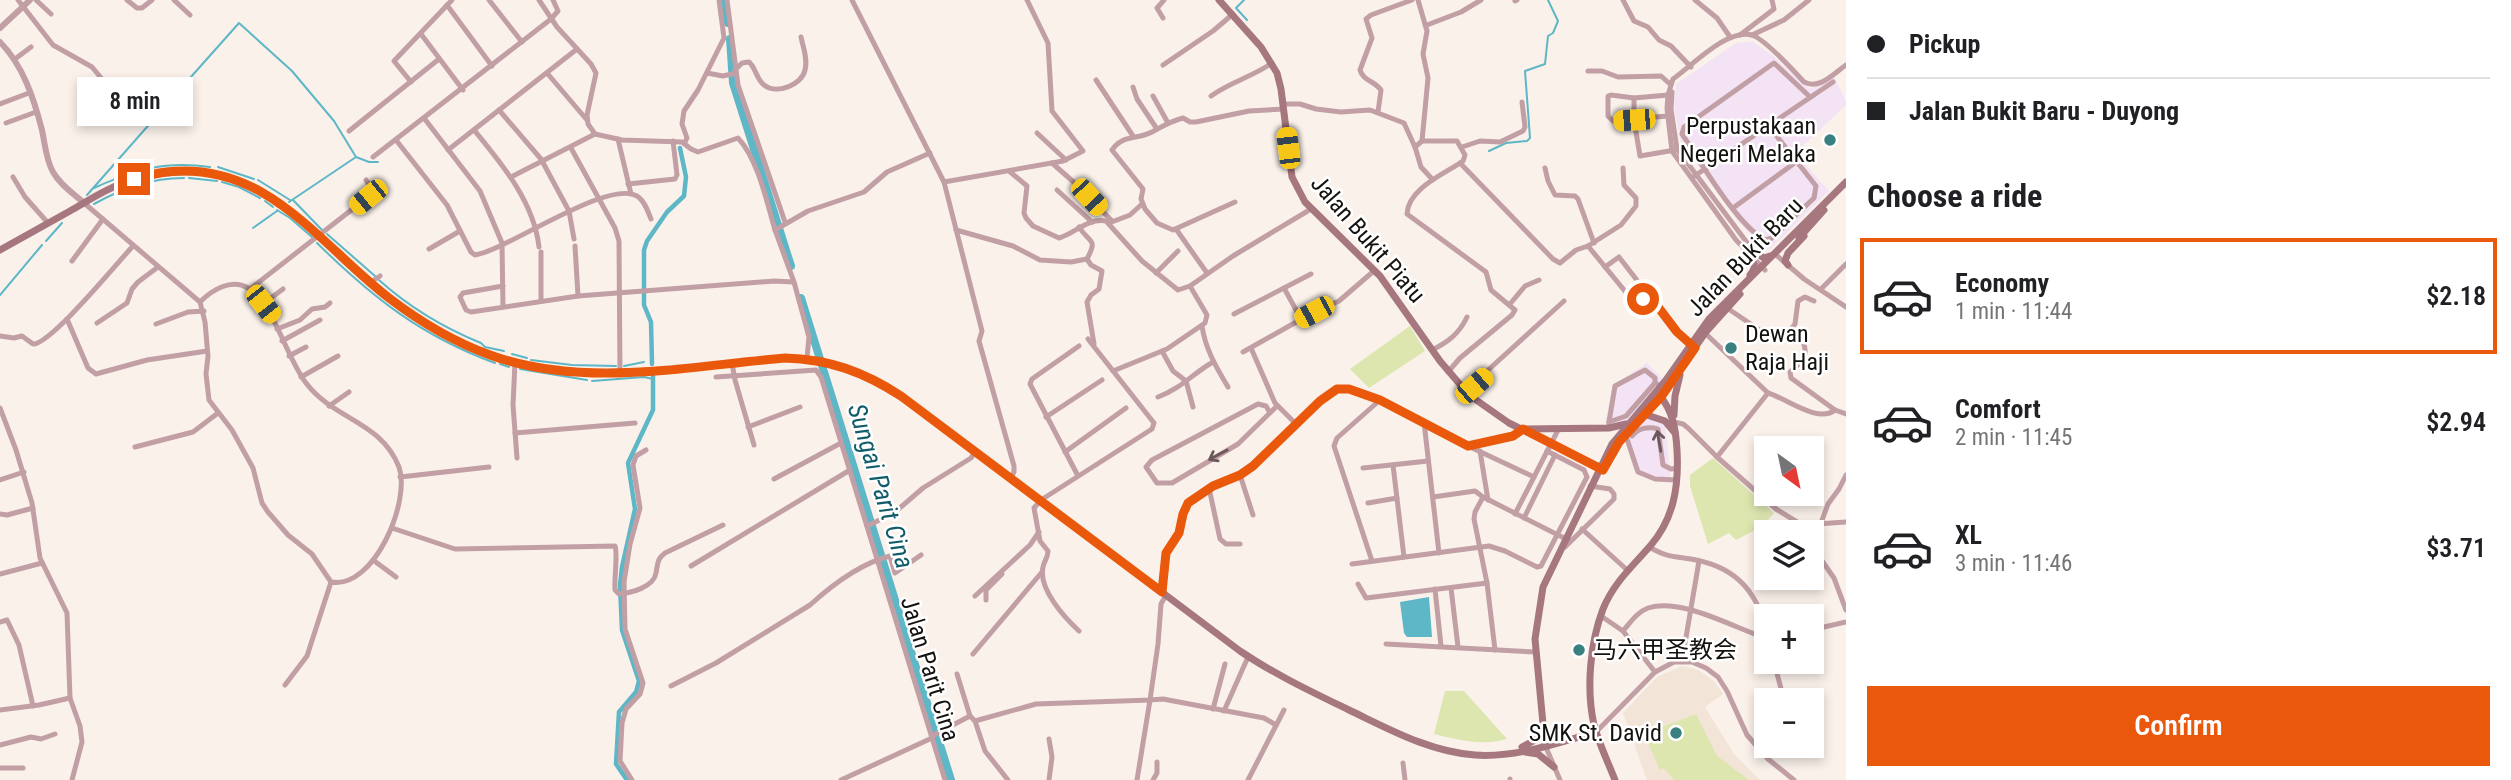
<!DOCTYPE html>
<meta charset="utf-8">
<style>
:root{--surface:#fff;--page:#f6f6f6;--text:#202124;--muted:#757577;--line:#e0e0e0;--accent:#ea580c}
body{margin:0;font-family:"Roboto Condensed","Noto Sans SC",sans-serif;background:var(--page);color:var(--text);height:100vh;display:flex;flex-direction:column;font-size:26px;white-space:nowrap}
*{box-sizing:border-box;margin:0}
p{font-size:23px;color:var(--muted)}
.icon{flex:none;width:38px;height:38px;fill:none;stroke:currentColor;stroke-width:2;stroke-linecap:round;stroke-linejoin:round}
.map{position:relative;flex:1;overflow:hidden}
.side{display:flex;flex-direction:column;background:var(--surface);width:665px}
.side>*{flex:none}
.hud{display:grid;align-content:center;height:154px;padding:0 21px;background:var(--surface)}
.needle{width:46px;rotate:147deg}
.buttons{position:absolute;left:1754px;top:436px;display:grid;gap:14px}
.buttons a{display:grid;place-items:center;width:70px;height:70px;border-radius:0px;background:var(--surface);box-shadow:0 4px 10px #0003;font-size:35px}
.end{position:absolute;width:32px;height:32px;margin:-16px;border:9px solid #ea580c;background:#fff;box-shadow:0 0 0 4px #fff}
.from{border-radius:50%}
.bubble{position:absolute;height:49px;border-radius:0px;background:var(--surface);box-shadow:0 4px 10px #0003;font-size:23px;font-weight:600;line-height:49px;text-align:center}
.car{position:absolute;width:21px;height:42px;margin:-21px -10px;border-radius:9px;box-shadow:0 0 5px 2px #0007;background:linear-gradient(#f5c518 24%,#345 0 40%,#f5c518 0 76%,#345 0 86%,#f5c518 0)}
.hud b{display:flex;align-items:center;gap:24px;height:66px;font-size:26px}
.hud b+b{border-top:2px solid var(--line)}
.hud i{width:18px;height:18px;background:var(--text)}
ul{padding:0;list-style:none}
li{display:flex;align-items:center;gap:21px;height:116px;margin:0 14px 10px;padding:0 7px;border:4px solid transparent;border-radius:0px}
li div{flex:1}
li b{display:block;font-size:26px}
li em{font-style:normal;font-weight:600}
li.selected{border-color:var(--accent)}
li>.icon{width:63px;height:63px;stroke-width:1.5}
h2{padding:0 21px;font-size:32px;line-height:84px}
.cta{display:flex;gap:14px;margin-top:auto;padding:14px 21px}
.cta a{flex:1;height:80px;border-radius:0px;background:var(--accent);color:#fff;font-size:28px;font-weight:600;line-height:80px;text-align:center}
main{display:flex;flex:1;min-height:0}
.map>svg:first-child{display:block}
.commercial{fill:#f3e3f5}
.built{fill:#f2e5d8}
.green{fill:#dee6b0}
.water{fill:#5db7c7}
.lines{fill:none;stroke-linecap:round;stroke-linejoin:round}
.stream{stroke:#5db7c7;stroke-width:2}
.canal{stroke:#5db7c7;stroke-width:4.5}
.river{stroke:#5db7c7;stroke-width:8}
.minor{stroke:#c19fa5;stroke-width:5}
.tertiary{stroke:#c19fa5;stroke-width:6}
.secondary{stroke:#a6777f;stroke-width:7}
.oneway{stroke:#6a585a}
.route{stroke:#ea580c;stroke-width:9}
.poi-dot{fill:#398180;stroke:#fff;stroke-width:2.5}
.labels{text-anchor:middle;stroke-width:5;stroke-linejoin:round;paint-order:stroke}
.poi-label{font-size:24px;fill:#14120f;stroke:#fff;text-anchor:end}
.street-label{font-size:24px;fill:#14120f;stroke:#fff}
.water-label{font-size:26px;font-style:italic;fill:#105d69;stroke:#fff}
</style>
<main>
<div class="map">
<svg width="1846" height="780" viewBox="0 0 1846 780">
<rect width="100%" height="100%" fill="#faf1ea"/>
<g class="commercial">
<polygon points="1752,41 1773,56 1807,87 1812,88 1833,75 1846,101 1846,105 1795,153 1829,191 1770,249 1765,249 1740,224 1681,143 1674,106 1676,84 1736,43"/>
<polygon points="1647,363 1663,379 1643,402 1650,415 1665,421 1671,483 1655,481 1634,471 1620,423 1605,423 1613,385"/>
</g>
<polygon class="built" points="1682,666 1698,670 1715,682 1723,694 1705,707 1734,754 1760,780 1647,780 1623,713 1657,677"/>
<g class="green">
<polygon points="1410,326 1425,351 1369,388 1350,369"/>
<polygon points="1713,458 1774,513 1761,527 1736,540 1729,533 1708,544 1690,486 1690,475"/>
<path d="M1445 691H1464L1507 739C1484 746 1457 740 1434 734Z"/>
<polygon points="1696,714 1717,756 1749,780 1674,780 1664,768 1660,770 1644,734"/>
</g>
<polygon class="water" points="1429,597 1432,637 1407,637 1404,633 1400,602"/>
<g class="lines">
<g class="stream">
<polyline points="1244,0 1236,8 1247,20"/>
<polyline points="190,78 239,23 292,71 334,121 356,157 289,202"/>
<polyline points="157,115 187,81"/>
<polyline points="1489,151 1506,143 1527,141 1530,138 1525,71 1545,64 1548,36 1553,33 1558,21 1548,0"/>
<polyline points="356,157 369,162 378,162"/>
<polyline points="218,167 254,179"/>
<polyline points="189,178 217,181"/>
<polyline points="258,180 290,200"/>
<polyline points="222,182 239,187 260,198"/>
<path d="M94 188C136 169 164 161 210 167"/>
<polyline points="87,195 154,119"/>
<polyline points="293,200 323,231"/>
<polyline points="265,201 273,207"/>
<path d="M94 204C123 188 151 178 184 178"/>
<polyline points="277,210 290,218 312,237"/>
<polyline points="253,228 277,211"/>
<polyline points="327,234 375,276"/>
<polyline points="46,241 62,223"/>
<path d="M317 243C372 297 421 336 495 363"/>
<path d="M379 280C409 307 444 328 481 343L485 347 504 351"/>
<polyline points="0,295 42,245"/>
<polyline points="512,354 527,358"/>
<polyline points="531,360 572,365 616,366"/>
<polyline points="500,364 509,367"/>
<polyline points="624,366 644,362"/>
<polyline points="520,369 587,380"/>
<polyline points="592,381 644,377 653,379"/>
</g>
<g class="canal">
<polyline points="652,364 651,322 644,305 644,250 647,241 667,212 684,196 686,177 680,148"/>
<polyline points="627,780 616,764 619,712 636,692 639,681 622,630 620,585 622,567 635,509 628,463 653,410 653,375"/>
</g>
<g class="river">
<polyline points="723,0 728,23"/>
<polyline points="730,39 733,83 791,266"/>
<polyline points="801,298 951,780"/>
</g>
<g class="minor">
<polyline points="18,0 53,45 92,67 127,109"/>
<polyline points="36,0 51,14"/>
<polyline points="127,0 137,8 142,8 152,0"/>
<polyline points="174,0 190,15"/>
<polyline points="489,0 522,42"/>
<path d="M539 0 557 27 591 64 596 73 587 115 588 124 595 134 622 140 682 142 691 149 698 152 738 138C758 159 767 203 775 230"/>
<polyline points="727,0 738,85 785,222"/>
<polyline points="852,0 944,182 982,331 979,341 1014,466 1014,472 1010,479"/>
<polyline points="1418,0 1427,31 1423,54 1428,78 1422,141"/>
<polyline points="1623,0 1634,21 1648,27 1659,40 1671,46 1691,67"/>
<polyline points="1695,0 1717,18 1730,37"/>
<polyline points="1515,1 1517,0"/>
<polyline points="447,5 492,66"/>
<polyline points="1163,18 1157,8 1164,0"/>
<polyline points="1427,25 1461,12 1481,0"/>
<polyline points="421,34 463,90"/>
<polyline points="1740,35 1774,9 1772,0"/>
<polyline points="1752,35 1784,20 1809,0"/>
<polyline points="15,59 31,47"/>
<polyline points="1163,65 1213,31 1233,14"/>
<path d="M735 70 742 63 749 62C756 68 756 79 764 85 776 95 802 85 805 70 808 59 803 47 801 37"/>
<polyline points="1588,71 1602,71 1618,77 1661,76 1670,84"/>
<polyline points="547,73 587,120"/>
<polyline points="707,73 723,76 736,73"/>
<polyline points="1096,80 1133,136"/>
<polyline points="411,82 394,61 452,0"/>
<polyline points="1133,87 1137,99 1157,129"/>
<polyline points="1672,92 1671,109 1677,149 1754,252"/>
<polyline points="1153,96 1168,123"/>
<path d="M1211 96C1230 82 1252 77 1272 63"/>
<polyline points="1634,98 1634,120 1640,156 1675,150"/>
<polyline points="0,104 29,93"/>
<polyline points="1283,104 1300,104 1316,109 1341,112 1370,110 1404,123 1415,147"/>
<polyline points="499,110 541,159 569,211 574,239"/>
<path d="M1378 112 1381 90C1375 81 1363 81 1360 70L1372 38 1366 19 1371 15 1412 0"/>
<polyline points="1667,116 1613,121 1608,116 1608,96 1611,95 1634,98 1668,95"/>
<polyline points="424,118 480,191 502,243 503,307"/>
<polyline points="6,123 36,112"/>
<path d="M1768 125 1816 186 1814 198 1772 238 1765 240C1736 224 1701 162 1682 134L1684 127 1774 63 1809 96"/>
<path d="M474 130C502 164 534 202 539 247"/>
<polyline points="349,131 439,59"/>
<polyline points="1037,133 1066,160"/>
<polyline points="618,139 631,194"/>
<path d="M396 140 447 205 471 252 475 255C509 249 607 179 637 196 645 201 648 212 651 219"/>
<polyline points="685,142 687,138 682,124 684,111 698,90 724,38 719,0"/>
<polyline points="1462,147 1480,141 1500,142 1523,131 1525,127 1522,102"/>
<polyline points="571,148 615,228 619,241 620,374"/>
<polyline points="448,150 577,49"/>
<polyline points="373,157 551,19 558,11 553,0"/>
<polyline points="1052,163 1077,185 1112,221"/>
<polyline points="1460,163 1553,259 1560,263 1576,250 1588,246 1621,225 1636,206 1636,198 1624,185 1623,168"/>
<polyline points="1545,168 1548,181 1555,195 1575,196 1578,199 1594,243"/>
<path d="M1009 171 1027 186 1024 213 1026 218 1033 226 1059 238C1076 233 1087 218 1106 221L1142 261 1178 290 1190 286 1233 256 1311 209"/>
<polyline points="13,177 25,197 48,223"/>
<polyline points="511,177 595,134"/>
<polyline points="1693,177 1833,82"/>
<path d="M1433 180 1421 167 1415 147 1422 141H1457L1465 155 1463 161C1445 174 1408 188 1407 214L1486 272 1491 290 1515 310 1512 315 1460 358 1448 372"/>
<polyline points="944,182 1063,161 1083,151 1052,111 1048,43 1027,0"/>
<polyline points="628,184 675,179 677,175 673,141"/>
<polyline points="1057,190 1092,222"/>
<path d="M1235 202 1173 230 1157 223 1145 209 1141 199 1143 189 1112 150C1123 134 1137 140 1152 132 1163 126 1171 121 1183 118L1190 122H1196L1249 111 1284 109"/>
<path d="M84 203 200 302 205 322 208 356 206 374 209 400 232 430 253 468 262 503 268 512 288 535 312 554 331 582C374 590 411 501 399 467 381 421 334 420 306 383 286 357 274 304 248 288 231 278 212 290 200 302"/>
<polyline points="1733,208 1796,162"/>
<polyline points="1109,223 1130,215 1142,204"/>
<path d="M1079 227C1090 244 1098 238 1087 259L1091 265 1102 271 1099 289 1091 295 1087 302 1094 344"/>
<polyline points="1176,229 1207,273"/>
<polyline points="956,230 1013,246 1040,260 1071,262 1087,259"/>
<polyline points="575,246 578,296"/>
<polyline points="1588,246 1633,301 1643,299 1649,295"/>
<polyline points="429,249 460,231"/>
<polyline points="541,252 541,301"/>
<polyline points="1775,254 1804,279 1846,307"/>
<polyline points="72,261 103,219"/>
<polyline points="1605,267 1619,257 1677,332 1692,347"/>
<path d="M1765 270 1736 240 1672 151 1667 109 1668 95 1673 79C1692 66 1727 28 1752 35 1766 40 1793 70 1804 82 1820 90 1833 74 1846 65"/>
<polyline points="1156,273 1178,251"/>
<polyline points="371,282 380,276"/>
<polyline points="503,286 463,293 460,297 466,310 471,312 578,296 774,281 794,282"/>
<polyline points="1284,288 1301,319"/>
<polyline points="250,289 368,197 372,189 366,180"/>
<polyline points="1821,289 1846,264"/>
<polyline points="263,304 283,289"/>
<polyline points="1510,304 1525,286 1539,280"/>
<path d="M1727 308 1770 337C1776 337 1782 334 1788 333 1801 333 1809 348 1803 359 1800 364 1794 368 1790 372L1791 378 1835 410 1846 414"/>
<polyline points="1234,314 1311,274"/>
<polyline points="67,319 88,368 96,374 147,360 207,351"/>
<polyline points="97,323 127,303 132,289 138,282 158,267"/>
<polyline points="156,324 188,312 204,311"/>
<path d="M1202 326C1205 348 1216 367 1228 387"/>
<polyline points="277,329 300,320 312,309 325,307 330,303"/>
<polyline points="1705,333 1768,393"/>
<polyline points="1788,333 1795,324 1798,301 1805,297 1814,301"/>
<path d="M0 336 14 338 22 336 33 344C51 344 117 263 133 246"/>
<polyline points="282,341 320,320"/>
<polyline points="1251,348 1275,403 1296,424"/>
<path d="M1432 350C1448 342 1459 334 1467 317"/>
<polyline points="1162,351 1173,371 1186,381 1193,407"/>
<polyline points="1243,352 1314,312 1339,301 1375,270"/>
<polyline points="289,356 306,347"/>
<polyline points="807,358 809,337 794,282 775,230 808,211 864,192 887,172 930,153"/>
<polyline points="515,362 513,405 517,458"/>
<polyline points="732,363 735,380 754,445"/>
<polyline points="1113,371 1167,349 1205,323 1207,315 1190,286"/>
<polyline points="301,377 338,356"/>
<polyline points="716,377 816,370 821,377 945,780"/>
<polyline points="1465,391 1564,301"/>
<path d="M1158 397C1182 388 1192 374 1213 362"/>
<polyline points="329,406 349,392"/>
<polyline points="0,408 16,450 32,503 40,558 67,613 70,698 80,726 82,742 72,780"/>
<polyline points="1270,413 1266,406 1258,404 1152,460 1146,467 1157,483 1172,483 1238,444 1277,406"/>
<polyline points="1046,417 1102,380"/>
<polyline points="1424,422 1439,553"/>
<polyline points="1609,422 1615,386 1645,370 1655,378 1655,383"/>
<polyline points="1674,422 1683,424 1688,428 1717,457 1776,509 1802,525 1805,532"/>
<polyline points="1609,425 1609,422 1626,416 1655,383 1657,384"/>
<polyline points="748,427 800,407"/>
<polyline points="515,433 635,423"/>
<polyline points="1625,433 1638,472 1655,479 1677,480"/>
<path d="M1632 436C1638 428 1649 426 1658 429L1663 465 1671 469 1678 468"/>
<polyline points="1470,445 1512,436 1523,429"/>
<polyline points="135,447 193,432 218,413"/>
<polyline points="1480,451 1488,500"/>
<polyline points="1065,452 1126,408"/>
<path d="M1717 457 1768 393C1786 398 1818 424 1835 410"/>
<polyline points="1393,465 1404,557"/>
<polyline points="1363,468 1428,461"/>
<polyline points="1240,475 1253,515"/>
<polyline points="1078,476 1030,384 1032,379 1079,346"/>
<polyline points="400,477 489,467"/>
<polyline points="774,479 841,443"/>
<polyline points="0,480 24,472"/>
<polyline points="1209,488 1220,539 1226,544 1240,544"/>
<polyline points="1433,497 1475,491 1483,497 1568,540"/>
<polyline points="1483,497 1475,512 1474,519 1487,583 1495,650"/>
<polyline points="1368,503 1397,498"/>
<polyline points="0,514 7,515 33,508"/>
<polyline points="1515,514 1558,430"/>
<polyline points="1524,518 1555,455"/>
<polyline points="1821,523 1828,504 1839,489 1846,475"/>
<polyline points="1802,525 1846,522"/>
<polyline points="867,526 894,513 923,488 971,458 975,452"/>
<path d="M392 528 455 549 615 546C618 555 614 578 615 590L619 594C631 593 654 587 656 573 658 563 657 559 665 553L723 525"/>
<polyline points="1582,529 1626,569"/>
<polyline points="1811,545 1834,578 1846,610"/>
<polyline points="1565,547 1614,499 1614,494 1610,489 1590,486"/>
<path d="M1649 547C1667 557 1671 556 1691 559 1733 566 1755 588 1766 628"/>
<polyline points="373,560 396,577"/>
<polyline points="1372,561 1334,446 1337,438 1380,400"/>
<polyline points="1352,564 1489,546 1505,551 1537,567 1541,566 1587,477 1584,470 1547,451"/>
<polyline points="691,566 850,470"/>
<polyline points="0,574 42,563"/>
<polyline points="1358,584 1366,598 1487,583"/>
<polyline points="1451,588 1458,647"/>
<polyline points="1435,589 1441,646"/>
<polyline points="1162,592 1166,553 1179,533 1183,514 1188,504 1213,486 1240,475 1253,466 1320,401 1337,389 1349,389 1380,400 1468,446 1534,477"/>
<polyline points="975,596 1030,545 1039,532"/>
<polyline points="986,600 986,590 1002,574"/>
<polyline points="1601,616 1623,631"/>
<polyline points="0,622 7,620 19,645 33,706"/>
<polyline points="1811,630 1846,622"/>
<path d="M1079 631C1065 618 1038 589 1043 567 1044 561 1048 558 1048 551L1040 541 1034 508 1041 500 1152 429 1154 423 1088 339"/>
<polyline points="1386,644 1535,652"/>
<polyline points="973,654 1042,572"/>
<polyline points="1682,661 1699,561"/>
<polyline points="1774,662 1784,700"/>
<path d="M1655 672 1623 631C1630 623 1637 612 1648 608 1681 597 1734 628 1766 638"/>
<polyline points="957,674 970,716 975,721 1036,704 1150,700 1158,644 1161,604 1166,595"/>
<polyline points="285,685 307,656 331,582"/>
<path d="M671 686 716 663 810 605C832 585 862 563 890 556L895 573 921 555"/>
<polyline points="1213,709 1225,664"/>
<polyline points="0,710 39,705 70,698"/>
<polyline points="1224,711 1248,657"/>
<polyline points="975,721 985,751 1008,780"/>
<polyline points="1596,732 1655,672 1674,662 1692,662 1706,668 1718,677 1727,691 1747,735 1768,759 1794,780"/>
<polyline points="932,736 970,716"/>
<polyline points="1049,739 1052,757 1049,780"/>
<polyline points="0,745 31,737 41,739 55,734"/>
<polyline points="1545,745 1560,780"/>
<polyline points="1403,763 1405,780"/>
<polyline points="0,768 23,768"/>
<polyline points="1510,779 1510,780"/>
<polyline points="632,780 620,761 622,723 626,709 640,694 643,683 625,629 624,582 630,544 640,508 633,465 636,456 646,450"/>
<polyline points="841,780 932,738"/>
<polyline points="1137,780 1150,700 1163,699 1264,718 1276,725"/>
<polyline points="1153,780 1157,773 1157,762"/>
<polyline points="1248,780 1284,710"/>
</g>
<g class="tertiary">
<polyline points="0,28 30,0"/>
<path d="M0 42C23 65 34 99 42 130 45 144 46 160 53 172 60 185 74 194 84 203"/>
</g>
<g class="secondary">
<polyline points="1219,0 1261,47 1277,73 1281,89 1292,177 1305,202 1380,276 1440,361 1469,395 1509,423 1601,468"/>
<polyline points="1799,238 1824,210"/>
<path d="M0 250C23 237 47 224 70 211 91 199 112 185 136 179 258 145 307 235 390 298 420 322 454 342 491 355 584 388 689 366 785 358 842 359 879 380 924 413L1240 651C1274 674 1312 692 1349 710 1389 729 1430 752 1475 755 1515 758 1558 743 1596 732"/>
<polyline points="1753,251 1764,258 1770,256"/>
<path d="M1749 255C1754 263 1757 267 1750 275"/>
<polyline points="1788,265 1785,261 1788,253 1804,236"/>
<polyline points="1644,414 1665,421 1675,433"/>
<polyline points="1674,415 1675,396 1680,375"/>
<polyline points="1633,426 1661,397 1705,333 1740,294"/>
<polyline points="1523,429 1609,428 1626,424"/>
<polyline points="1545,745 1535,639 1543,587 1612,444 1666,380 1709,319 1846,182"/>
<polyline points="1522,747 1537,739 1542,727"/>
<polyline points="1525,752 1538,754 1554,767"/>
<path d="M1615 780C1608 762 1599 744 1594 725 1586 689 1590 643 1603 609 1614 582 1633 566 1651 545 1674 518 1679 486 1677 450 1676 431 1673 411 1660 396"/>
</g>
</g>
<defs><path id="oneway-shaft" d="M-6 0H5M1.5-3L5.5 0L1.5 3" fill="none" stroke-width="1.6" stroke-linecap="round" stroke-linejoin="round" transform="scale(1.75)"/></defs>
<g class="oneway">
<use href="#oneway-shaft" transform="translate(1659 441) rotate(-100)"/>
<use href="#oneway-shaft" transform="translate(1218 455) rotate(152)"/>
</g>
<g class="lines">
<path class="route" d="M134 179C145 177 155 173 166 172 266 160 319 244 389 298 419 321 454 342 490 355 584 389 688 366 785 358 829 359 864 372 901 396L1162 592 1166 553 1179 533 1183 514 1188 503 1213 486 1240 475 1253 466 1320 401 1337 389H1349L1380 400 1468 446 1513 436 1523 429 1603 470 1619 442 1661 397 1695 348 1677 332 1649 295 1643 299"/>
</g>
<g class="poi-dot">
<circle cx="1830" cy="140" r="7"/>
<circle cx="1731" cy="348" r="7"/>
<circle cx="1579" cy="650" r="7"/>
<circle cx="1676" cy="733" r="7"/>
</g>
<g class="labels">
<g class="poi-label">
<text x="1816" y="134">Perpustakaan<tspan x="1816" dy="28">Negeri Melaka</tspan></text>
<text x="1745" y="342" text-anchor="start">Dewan<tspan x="1745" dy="28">Raja Haji</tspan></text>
<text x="1593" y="658" text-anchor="start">马六甲圣教会</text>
<text x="1662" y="741">SMK St. David</text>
</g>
<g class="street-label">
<text transform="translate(1368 239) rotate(49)" y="8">Jalan Bukit Piatu</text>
<text transform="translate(1745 257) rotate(-46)" y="8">Jalan Bukit Baru</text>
<text transform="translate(930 669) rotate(73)" y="8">Jalan Parit Cina</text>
</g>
<g class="water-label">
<text transform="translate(881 486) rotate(73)" y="9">Sungai Parit Cina</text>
</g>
</g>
</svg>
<div class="buttons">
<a><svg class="needle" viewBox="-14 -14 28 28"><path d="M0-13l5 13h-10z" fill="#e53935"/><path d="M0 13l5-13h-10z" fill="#757577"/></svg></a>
<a><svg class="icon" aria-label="layers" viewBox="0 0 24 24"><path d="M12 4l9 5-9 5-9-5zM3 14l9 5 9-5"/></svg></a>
<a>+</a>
<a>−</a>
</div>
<i class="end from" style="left:1643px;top:299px"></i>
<i class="end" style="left:134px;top:179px"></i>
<div class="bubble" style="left:77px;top:77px;width:116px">8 min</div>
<i class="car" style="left:1634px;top:120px;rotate:266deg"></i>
<i class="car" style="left:1288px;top:148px;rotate:353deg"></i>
<i class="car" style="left:368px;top:197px;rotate:231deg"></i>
<i class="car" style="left:1089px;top:197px;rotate:137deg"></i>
<i class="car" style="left:263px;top:304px;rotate:142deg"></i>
<i class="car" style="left:1314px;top:312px;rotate:242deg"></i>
<i class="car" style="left:1474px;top:386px;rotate:49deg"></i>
</div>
<section class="side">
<div class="hud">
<b><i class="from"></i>Pickup</b>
<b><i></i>Jalan Bukit Baru - Duyong</b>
</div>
<h2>Choose a ride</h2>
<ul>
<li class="selected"><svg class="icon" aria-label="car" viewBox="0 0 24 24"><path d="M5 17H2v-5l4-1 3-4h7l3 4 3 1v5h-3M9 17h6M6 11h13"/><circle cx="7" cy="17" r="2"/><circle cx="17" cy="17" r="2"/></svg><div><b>Economy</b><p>1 min · 11:44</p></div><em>$2.18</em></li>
<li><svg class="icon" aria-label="car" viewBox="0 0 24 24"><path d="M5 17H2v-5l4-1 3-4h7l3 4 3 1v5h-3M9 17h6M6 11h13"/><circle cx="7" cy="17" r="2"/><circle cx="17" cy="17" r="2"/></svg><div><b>Comfort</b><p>2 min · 11:45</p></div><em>$2.94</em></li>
<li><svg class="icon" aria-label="car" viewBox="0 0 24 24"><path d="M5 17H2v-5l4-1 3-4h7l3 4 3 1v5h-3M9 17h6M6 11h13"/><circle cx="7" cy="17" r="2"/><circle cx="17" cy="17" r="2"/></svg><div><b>XL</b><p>3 min · 11:46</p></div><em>$3.71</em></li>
</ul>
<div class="cta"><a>Confirm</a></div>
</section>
</main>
